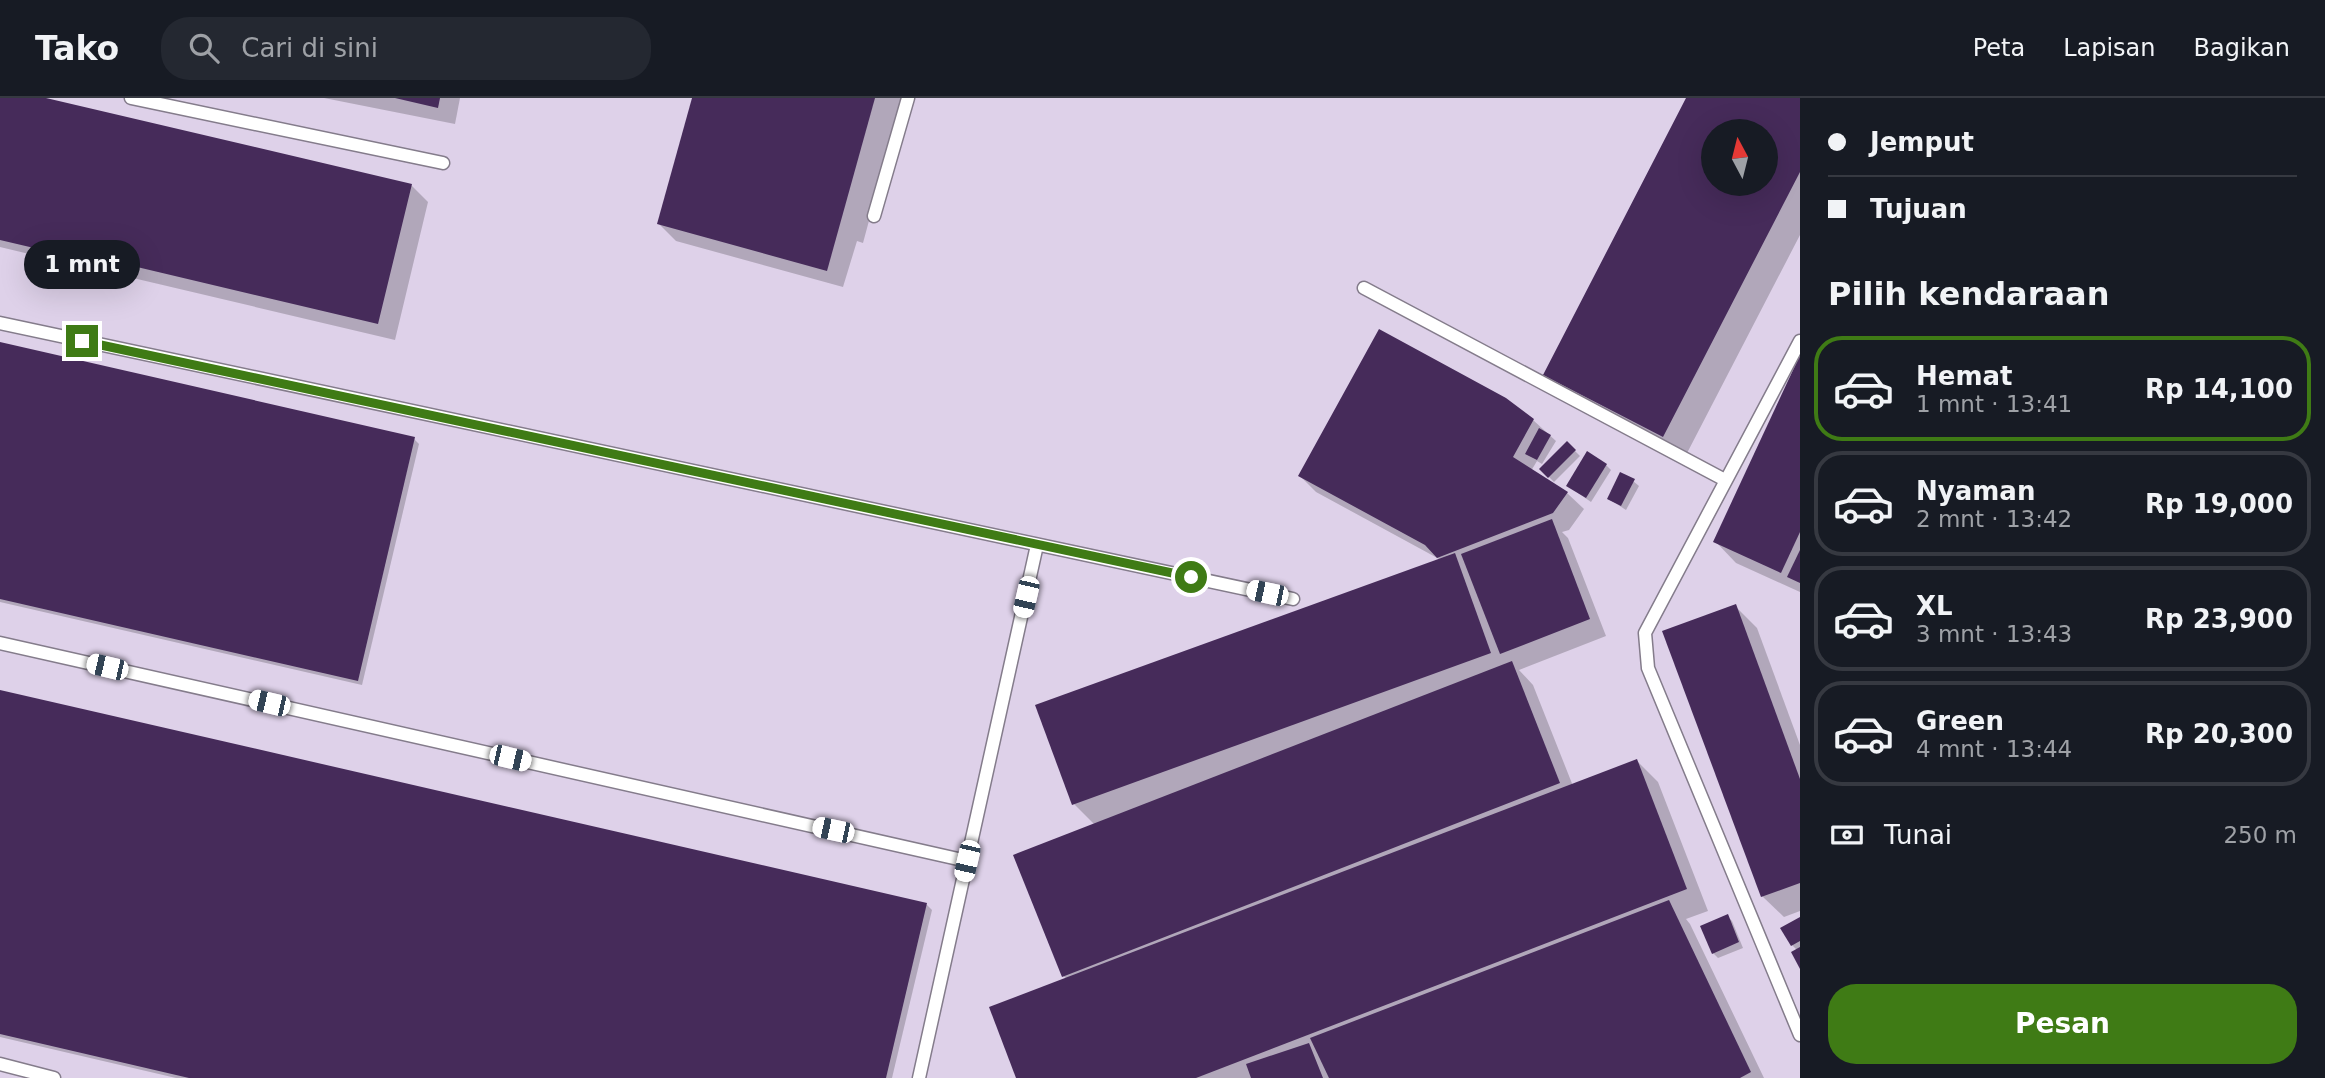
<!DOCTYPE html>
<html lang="id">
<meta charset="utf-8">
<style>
:root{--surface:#171b24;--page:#242831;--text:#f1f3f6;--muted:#9ea1a6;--line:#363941;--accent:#3f7b15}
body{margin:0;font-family:"DejaVu Sans",sans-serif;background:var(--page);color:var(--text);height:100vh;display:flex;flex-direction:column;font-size:26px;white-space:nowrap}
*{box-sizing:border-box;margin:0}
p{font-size:23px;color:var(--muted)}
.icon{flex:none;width:38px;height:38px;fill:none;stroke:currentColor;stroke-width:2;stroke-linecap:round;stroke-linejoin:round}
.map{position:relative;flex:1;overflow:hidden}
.details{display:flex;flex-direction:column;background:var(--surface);width:525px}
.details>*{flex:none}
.banner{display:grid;align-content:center;height:154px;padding:0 28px;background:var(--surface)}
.needle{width:46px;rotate:353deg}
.fabs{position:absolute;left:1701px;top:21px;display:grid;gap:14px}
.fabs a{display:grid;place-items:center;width:77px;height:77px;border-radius:50%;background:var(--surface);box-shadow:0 7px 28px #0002;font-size:35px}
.end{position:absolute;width:32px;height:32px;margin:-16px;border:9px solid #3f7b15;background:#fff;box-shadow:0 0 0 4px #fff}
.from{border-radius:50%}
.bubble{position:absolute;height:49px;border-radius:24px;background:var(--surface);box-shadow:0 7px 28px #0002;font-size:23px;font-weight:700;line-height:49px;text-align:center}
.car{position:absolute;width:21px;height:42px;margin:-21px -10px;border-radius:9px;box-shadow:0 0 5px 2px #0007;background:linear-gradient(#fff 24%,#345 0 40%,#fff 0 76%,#345 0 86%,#fff 0)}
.banner b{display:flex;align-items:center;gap:24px;height:66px;font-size:26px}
.banner b+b{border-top:2px solid var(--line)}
.banner i{width:18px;height:18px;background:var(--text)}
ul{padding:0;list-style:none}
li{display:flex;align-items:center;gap:21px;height:105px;margin:0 14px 10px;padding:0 14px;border:4px solid var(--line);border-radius:28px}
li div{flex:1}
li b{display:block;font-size:26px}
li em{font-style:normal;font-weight:700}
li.current{border-color:var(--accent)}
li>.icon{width:63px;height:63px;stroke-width:1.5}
h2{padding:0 28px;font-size:32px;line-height:84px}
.pay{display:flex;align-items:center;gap:18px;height:77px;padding:0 28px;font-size:26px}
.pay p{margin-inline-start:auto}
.button{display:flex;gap:14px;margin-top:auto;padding:14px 28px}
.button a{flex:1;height:80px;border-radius:28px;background:var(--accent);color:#fff;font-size:28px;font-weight:700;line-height:80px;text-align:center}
header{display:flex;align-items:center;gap:42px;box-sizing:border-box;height:98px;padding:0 35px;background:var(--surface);border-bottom:2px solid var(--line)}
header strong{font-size:33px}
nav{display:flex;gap:38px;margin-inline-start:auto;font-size:24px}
.search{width:490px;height:63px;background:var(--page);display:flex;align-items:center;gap:18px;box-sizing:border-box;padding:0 24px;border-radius:28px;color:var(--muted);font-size:26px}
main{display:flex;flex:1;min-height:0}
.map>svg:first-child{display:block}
.built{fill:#ded1e9;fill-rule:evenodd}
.shadow{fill:#0003;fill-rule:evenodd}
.building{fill:#462b5a;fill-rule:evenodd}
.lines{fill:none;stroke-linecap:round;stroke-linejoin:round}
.service-casing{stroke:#847c8b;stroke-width:15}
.service{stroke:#fff;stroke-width:12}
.route{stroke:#3f7b15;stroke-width:9}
</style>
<header>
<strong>Tako</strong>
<div class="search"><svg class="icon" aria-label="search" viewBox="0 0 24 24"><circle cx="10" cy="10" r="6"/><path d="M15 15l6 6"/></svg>Cari di sini</div>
<nav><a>Peta</a><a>Lapisan</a><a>Bagikan</a></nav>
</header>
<main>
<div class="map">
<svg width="1800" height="980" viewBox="0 0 1800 980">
<rect width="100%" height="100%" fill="#e8e0f0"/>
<path class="built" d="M0 0H1800V980H0ZM1713 33H1766V86H1713Z"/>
<g class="shadow">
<polygon points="0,0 38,0 411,87 428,104 395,242 133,180 131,184 106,178 100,173 0,149"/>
<polygon points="324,0 460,0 455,26"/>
<polygon points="695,0 902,0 863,145 857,143 843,189 676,143 659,126"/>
<path d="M1688 0H1800V137L1685 359 1566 298 1545 277ZM1713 33H1766V86H1713Z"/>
<polygon points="0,246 414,341 419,346 362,587 0,504"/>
<polygon points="1800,261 1800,494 1736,465 1715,443"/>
<polygon points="1533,322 1556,343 1542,366 1537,363 1531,373 1567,395 1584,411 1569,432 1562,434 1568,440 1606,538 1519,572 1533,587 1573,688 1637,663 1658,684 1708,813 1686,821 1690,826 1764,980 1018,980 1067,881 1063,878 1095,727 1074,706 1441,462 1316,394 1300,378"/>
<polygon points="1567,345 1580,358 1554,384 1541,371"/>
<polygon points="1606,367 1611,372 1591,404 1568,388"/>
<polygon points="1633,383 1639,388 1626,412 1609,401"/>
<polygon points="1735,508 1757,530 1800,647 1800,813 1784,819 1762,798"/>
<polygon points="0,594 927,807 932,812 892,980 176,980 0,939"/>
<polygon points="1727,818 1732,823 1743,850 1718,860 1713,855"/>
<polygon points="1800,821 1800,867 1797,852 1792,847"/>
</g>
<g class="building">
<polygon points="0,0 46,0 412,86 378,226 116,164 115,169 0,142"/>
<polygon points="395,0 440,0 438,10"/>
<polygon points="692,0 875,0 827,173 657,126"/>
<path d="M1686 0H1800V74L1663 339 1543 277ZM1713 33H1766V86H1713Z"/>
<polygon points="1379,231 1506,300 1534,321 1513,359 1568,394 1553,415 1437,460 1425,447 1298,378"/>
<polygon points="0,244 415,339 358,583 0,501"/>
<polygon points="1800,257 1800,434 1781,475 1713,444"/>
<polygon points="1539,330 1551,337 1537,362 1525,356"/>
<polygon points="1567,343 1576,352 1548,380 1539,371"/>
<polygon points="1587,353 1607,366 1586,400 1566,388"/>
<polygon points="1620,374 1635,381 1621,408 1607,401"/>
<polygon points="1552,421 1590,521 1500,556 1461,456"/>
<polygon points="1800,452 1800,485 1787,479"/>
<polygon points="1455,455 1491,555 1072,707 1035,607"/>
<polygon points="1736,506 1800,681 1800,785 1761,799 1662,533"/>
<polygon points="1512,563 1560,685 1062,879 1013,757"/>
<polygon points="0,592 927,805 886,980 189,980 0,936"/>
<polygon points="1637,661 1687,791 1196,980 1016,980 989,909"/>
<polygon points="1669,802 1751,974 1740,980 1329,980 1310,940"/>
<polygon points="1728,816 1739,844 1712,856 1700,828"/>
<polygon points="1800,819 1800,843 1791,848 1780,830"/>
<polygon points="1800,849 1800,871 1791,854"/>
<polygon points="1309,945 1323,980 1251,980 1246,966"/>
</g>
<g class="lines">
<defs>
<g id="service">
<polyline points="131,0 443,65"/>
<polyline points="874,118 908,0"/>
<polyline points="1364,190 1725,382"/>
<polyline points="0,225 1293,501"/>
<polyline points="1800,243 1645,535 1648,570 1800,937"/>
<polyline points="0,545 967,763"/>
<polyline points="0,966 54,980"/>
<polyline points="919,980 1037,447"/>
</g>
</defs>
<use href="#service" class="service-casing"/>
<use href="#service" class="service"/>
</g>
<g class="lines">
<polyline class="route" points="82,243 1191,479"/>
</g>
</svg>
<div class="fabs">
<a><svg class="needle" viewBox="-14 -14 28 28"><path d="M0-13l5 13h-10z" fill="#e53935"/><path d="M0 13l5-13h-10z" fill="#9ea1a6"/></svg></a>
</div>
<i class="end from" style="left:1191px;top:479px"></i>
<i class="end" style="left:82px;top:243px"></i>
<div class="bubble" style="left:24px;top:142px;width:116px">1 mnt</div>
<i class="car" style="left:1267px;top:495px;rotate:282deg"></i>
<i class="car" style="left:1026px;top:499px;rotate:193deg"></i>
<i class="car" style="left:107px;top:569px;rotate:283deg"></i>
<i class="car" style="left:269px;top:605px;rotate:283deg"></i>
<i class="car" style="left:510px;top:660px;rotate:103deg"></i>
<i class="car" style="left:833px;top:732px;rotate:282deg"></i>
<i class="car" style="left:967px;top:763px;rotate:193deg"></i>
</div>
<section class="details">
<div class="banner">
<b><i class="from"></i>Jemput</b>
<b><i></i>Tujuan</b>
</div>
<h2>Pilih kendaraan</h2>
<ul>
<li class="current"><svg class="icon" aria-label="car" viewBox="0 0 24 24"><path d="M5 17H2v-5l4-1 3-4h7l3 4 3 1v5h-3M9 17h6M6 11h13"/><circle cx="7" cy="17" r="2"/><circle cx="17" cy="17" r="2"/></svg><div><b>Hemat</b><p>1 mnt · 13:41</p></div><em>Rp 14,100</em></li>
<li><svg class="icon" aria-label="car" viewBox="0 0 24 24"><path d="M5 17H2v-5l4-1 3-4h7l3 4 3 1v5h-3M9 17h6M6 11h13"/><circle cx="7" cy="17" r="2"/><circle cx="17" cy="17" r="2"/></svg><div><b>Nyaman</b><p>2 mnt · 13:42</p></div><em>Rp 19,000</em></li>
<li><svg class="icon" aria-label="car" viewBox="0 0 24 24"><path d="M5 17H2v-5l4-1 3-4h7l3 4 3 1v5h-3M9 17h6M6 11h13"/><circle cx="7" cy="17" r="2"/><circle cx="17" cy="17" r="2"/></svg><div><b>XL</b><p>3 mnt · 13:43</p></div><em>Rp 23,900</em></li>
<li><svg class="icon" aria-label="car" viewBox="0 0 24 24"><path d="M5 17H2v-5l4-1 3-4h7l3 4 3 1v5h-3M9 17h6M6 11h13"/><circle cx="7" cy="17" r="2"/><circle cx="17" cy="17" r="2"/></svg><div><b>Green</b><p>4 mnt · 13:44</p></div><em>Rp 20,300</em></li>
</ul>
<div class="pay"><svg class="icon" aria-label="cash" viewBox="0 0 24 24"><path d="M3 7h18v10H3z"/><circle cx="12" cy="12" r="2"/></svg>Tunai<p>250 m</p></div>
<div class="button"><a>Pesan</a></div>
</section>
</main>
